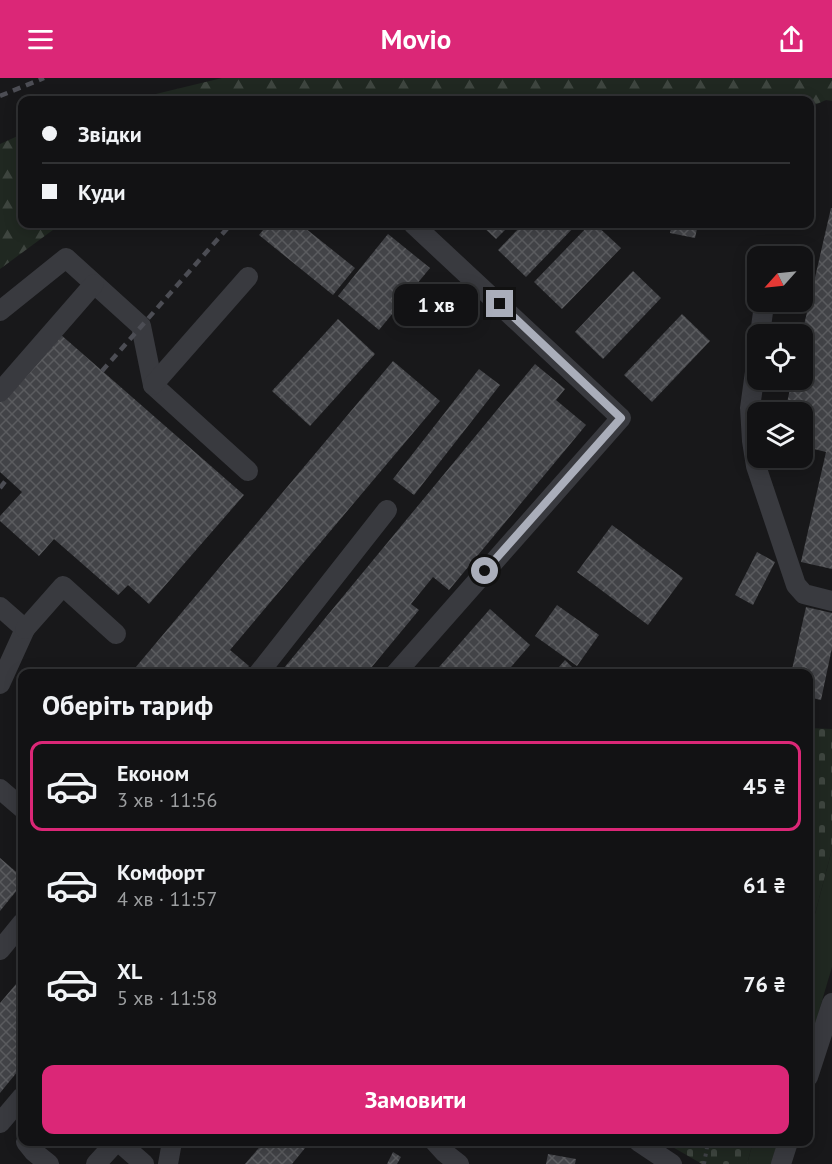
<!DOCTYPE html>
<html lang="uk">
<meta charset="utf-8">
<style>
:root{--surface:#121214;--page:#1b1b1d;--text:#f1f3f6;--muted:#9c9ea0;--line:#313234;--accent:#db2777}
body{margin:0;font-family:"PT Sans",sans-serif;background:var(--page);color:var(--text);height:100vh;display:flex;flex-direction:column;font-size:22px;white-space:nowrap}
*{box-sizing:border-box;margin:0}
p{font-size:20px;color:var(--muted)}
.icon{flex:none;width:33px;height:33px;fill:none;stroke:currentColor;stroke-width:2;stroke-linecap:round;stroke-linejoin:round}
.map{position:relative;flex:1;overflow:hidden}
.sheet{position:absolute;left:18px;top:591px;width:795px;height:477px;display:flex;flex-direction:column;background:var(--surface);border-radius:12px;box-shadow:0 3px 15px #0003,0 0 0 2px var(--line)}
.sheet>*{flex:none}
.hud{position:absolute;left:18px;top:18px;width:796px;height:132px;border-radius:12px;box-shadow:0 3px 15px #0003,0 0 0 2px var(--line);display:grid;align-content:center;height:132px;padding:0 24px;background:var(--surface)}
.needle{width:39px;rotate:243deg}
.tools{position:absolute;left:747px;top:168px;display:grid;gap:12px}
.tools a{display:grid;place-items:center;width:66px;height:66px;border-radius:12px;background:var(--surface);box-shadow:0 3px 15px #0003,0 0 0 2px var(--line);font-size:30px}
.end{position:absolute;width:27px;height:27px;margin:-14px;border:8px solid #aaaeba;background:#111;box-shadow:0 0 0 3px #111}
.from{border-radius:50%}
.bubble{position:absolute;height:42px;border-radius:12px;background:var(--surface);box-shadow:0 3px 15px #0003,0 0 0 2px var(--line);font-size:20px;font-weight:600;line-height:42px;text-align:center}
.hud b{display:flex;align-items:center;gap:21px;height:57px;font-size:22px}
.hud b+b{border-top:2px solid var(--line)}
.hud i{width:15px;height:15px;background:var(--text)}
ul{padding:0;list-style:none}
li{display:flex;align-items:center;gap:18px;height:90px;margin:0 12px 9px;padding:0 12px;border:3px solid transparent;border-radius:12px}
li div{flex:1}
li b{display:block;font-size:22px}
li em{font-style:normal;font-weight:600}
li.current{border-color:var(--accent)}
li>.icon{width:54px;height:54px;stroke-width:1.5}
h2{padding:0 24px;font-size:27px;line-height:72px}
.button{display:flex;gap:12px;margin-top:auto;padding:12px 24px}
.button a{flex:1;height:69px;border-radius:12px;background:var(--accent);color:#fff;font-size:24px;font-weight:600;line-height:69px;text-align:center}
header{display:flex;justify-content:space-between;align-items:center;height:78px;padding:0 24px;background:var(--accent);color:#fff;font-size:27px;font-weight:600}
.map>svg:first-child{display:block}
.green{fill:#202821}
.forest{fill:url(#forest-firs)}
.cemetery{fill:url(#cemetery-stones)}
.building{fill:url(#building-cross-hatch)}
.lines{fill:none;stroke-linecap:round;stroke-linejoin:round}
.path{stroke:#3f4146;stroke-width:4;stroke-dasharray:3 4.5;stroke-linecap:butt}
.minor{stroke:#393a3f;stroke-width:20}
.rail{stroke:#4c4d54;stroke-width:4.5;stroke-dasharray:8 6;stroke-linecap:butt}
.route{stroke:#aaaeba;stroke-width:8}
</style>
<header><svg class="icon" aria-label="menu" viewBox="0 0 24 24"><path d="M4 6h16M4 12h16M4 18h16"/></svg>Movio<svg class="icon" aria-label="share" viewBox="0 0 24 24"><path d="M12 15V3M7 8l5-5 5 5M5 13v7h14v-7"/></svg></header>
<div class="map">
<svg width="832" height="1086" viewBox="0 0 832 1086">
<defs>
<pattern id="forest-firs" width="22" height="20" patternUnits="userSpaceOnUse" patternTransform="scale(1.5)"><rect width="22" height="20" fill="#202821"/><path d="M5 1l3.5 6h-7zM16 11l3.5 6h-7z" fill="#3e453f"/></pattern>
<pattern id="cemetery-stones" width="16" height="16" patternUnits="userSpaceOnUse" patternTransform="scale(1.5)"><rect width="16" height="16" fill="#202821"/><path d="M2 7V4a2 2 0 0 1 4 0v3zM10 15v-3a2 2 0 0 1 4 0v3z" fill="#3e453f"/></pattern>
<pattern id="building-cross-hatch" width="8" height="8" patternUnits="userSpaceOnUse" patternTransform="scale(1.5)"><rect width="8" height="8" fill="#424347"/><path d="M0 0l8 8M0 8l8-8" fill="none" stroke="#5b5c5f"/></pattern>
</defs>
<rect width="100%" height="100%" fill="#18181a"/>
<g class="green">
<polygon points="832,771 832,889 809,967 809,859"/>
<polygon points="753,1064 778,1064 771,1086 747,1086"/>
</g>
<g class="forest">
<polygon points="222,0 832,0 832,23 826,22 810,29 810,22 131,22"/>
<polygon points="22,56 22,146 61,146 0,191 0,66"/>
</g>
<g class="cemetery">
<polygon points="809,650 832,651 832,771 809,859"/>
<polygon points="664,1064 753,1064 747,1086 702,1086"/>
</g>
<g class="building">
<polygon points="831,130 832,130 832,491 801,484 826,374 802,368 802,334 785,334 792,302 802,302 802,256"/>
<polygon points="268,146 300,146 355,190 333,217 259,157"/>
<polygon points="480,146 511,146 496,161"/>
<polygon points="523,146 577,146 526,199 498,172"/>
<polygon points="590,146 595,146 621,170 562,231 534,204"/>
<polygon points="672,146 698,146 695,160 670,155"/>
<polygon points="388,156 430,190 379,252 338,218"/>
<polygon points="633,193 661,220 603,281 575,254"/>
<polygon points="682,236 710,263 652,324 624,297"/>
<polygon points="338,241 375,276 310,348 272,313"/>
<polygon points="60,256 244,417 149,526 128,507 118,517 54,461 39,478 0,443 0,438 22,414 0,394 0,324"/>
<polygon points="393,283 440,323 230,572 249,588 243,596 130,596"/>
<polygon points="535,286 565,311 556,322 586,347 449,512 433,499 411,526 419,532 366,596 279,596"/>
<polygon points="479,291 500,307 414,417 393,401"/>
<polygon points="612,447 683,500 648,547 577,494"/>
<polygon points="757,474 775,484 753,527 735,517"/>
<polygon points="557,527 599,557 577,588 535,558"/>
<polygon points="806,529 832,535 832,570 821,622 808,619 808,596 791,596"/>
<polygon points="490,531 530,567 505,596 433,596"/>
<polygon points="565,582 577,594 575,596 553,596"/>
<polygon points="0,780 22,799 22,806 0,833"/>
<polygon points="22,899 22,988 0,1015 0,925"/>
<polygon points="264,1064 310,1064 292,1086 245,1086"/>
<polygon points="393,1074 401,1079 397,1086 387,1086"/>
<polygon points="548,1076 576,1081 575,1086 546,1086"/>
</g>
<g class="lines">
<polyline class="path" points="704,1086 708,1064"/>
<g class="minor">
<polyline points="0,233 66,180 141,248 153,307 248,393"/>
<polyline points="760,256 764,227"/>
<polyline points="758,272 750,330 752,363 756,388 796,507 804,516 832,523"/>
<polyline points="153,307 248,199"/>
<polyline points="0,314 94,206"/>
<polyline points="0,529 25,551 0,606"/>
<polyline points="25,551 63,508 116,556"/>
<polyline points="258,596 387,432"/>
<polyline points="395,596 621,340 413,146"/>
<polyline points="0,711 22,730"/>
<polyline points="0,872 22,845"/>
<polyline points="808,999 832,925"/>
<polyline points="0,1045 22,1019"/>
<polyline points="26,1064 34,1074 49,1086"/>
<polyline points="119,1064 144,1086"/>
<polyline points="435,1064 445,1075 459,1086"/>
<polyline points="639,1064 672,1086"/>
<polyline points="96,1086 116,1064"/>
<polyline points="168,1086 172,1064"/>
<polyline points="781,1086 788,1064"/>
</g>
<g class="rail">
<polyline points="0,18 44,0"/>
<polyline points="102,293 231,146"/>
<polyline points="0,410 7,401"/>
</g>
</g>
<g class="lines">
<polyline class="route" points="485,493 621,340 500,226"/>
</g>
</svg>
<div class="tools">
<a><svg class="needle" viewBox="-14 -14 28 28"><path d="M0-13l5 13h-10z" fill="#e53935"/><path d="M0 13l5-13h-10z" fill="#9c9ea0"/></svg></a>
<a><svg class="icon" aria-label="locate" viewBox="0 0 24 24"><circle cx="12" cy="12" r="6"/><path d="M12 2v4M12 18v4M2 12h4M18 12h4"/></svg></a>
<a><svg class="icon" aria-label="layers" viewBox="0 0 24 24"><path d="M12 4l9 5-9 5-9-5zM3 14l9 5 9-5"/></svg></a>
</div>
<i class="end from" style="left:485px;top:493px"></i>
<i class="end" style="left:500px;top:226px"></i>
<div class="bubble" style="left:394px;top:206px;width:84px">1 хв</div>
<div class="hud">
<b><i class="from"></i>Звідки</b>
<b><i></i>Куди</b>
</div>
<section class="sheet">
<h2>Оберіть тариф</h2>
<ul>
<li class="current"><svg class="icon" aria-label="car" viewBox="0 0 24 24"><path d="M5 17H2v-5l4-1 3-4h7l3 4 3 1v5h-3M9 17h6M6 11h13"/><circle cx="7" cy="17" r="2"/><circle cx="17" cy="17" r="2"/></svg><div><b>Економ</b><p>3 хв · 11:56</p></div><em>45 ₴</em></li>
<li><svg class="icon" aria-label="car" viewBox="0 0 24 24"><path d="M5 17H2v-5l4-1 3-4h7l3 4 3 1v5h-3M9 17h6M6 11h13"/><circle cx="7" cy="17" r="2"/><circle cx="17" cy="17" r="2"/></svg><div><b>Комфорт</b><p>4 хв · 11:57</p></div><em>61 ₴</em></li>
<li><svg class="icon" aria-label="car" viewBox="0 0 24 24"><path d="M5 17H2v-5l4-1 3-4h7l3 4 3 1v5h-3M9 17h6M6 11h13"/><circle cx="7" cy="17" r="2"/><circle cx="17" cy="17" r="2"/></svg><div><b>XL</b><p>5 хв · 11:58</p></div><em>76 ₴</em></li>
</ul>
<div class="button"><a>Замовити</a></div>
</section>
</div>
